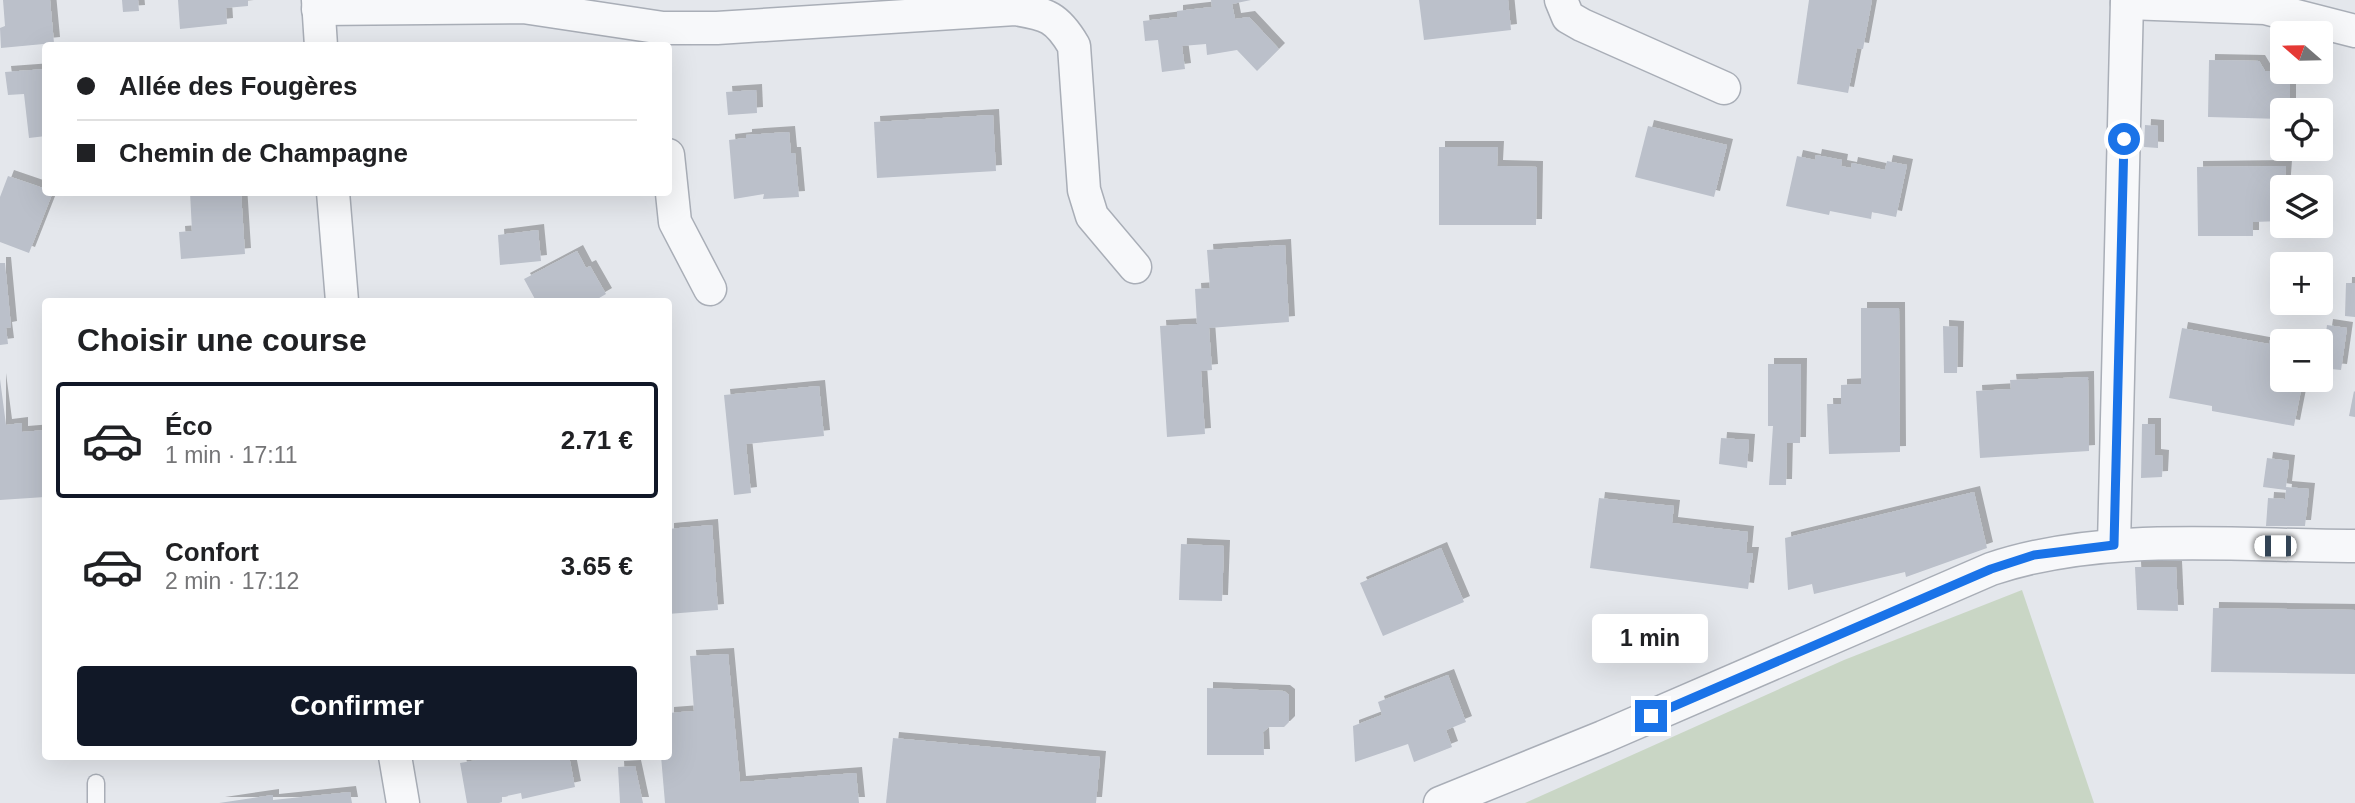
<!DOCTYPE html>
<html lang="fr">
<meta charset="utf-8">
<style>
:root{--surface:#fff;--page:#f2f2f2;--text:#202124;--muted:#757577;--line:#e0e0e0;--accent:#111827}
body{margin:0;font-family:Arial,sans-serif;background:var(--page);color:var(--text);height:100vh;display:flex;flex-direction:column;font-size:26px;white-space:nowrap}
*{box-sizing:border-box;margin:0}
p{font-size:23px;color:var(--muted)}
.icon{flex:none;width:38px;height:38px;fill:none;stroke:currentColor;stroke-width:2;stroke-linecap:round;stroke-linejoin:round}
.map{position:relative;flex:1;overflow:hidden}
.side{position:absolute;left:42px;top:298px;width:630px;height:462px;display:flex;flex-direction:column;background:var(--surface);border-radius:7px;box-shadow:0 7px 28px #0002}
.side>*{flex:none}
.guide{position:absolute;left:42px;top:42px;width:630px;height:154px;border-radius:7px;box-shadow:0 7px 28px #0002;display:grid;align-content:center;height:154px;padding:0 35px;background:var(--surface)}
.needle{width:46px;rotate:290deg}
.tools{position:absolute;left:2270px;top:21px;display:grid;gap:14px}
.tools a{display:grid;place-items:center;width:63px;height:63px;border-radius:7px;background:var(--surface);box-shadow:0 7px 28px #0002;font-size:35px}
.end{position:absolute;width:32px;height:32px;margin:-16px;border:9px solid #1a73e8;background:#fff;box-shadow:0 0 0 4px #fff}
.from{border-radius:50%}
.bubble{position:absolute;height:49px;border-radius:7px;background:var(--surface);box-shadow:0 7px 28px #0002;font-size:23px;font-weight:700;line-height:49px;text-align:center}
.car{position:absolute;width:21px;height:42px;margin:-21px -10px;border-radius:9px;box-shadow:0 0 5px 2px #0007;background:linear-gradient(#fff 24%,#345 0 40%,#fff 0 76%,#345 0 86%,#fff 0)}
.guide b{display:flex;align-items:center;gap:24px;height:66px;font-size:26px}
.guide b+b{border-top:2px solid var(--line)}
.guide i{width:18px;height:18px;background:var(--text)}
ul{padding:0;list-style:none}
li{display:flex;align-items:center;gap:21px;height:116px;margin:0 14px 10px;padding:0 21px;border:4px solid transparent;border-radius:7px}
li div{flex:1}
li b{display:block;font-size:26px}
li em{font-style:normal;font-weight:700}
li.on{border-color:var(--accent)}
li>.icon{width:63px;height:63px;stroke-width:1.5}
h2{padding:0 35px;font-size:32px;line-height:84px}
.button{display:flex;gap:14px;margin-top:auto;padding:14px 35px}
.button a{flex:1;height:80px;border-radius:7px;background:var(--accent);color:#fff;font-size:28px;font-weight:700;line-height:80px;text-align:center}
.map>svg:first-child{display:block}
.green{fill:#c9d6c5}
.building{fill:#bbc0ca;filter:url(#shadow)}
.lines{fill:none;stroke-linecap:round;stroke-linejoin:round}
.lane-casing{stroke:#a9aeb7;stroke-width:19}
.street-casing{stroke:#a9aeb7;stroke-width:35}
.lane{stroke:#f7f8fa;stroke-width:16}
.street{stroke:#f7f8fa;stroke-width:32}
.route{stroke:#1a73e8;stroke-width:9}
</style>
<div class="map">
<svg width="2355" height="803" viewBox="0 0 2355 803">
<defs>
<filter id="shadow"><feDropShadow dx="6" dy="-6" stdDeviation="0" flood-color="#0004"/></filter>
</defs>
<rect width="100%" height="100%" fill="#e4e7ec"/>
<polygon class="green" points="2022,590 2094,803 1525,803 1844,660"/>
<g class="building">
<polygon points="3,0 50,0 54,43 1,48 0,28 5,26"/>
<polygon points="122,0 138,0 139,11 123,12"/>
<polygon points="178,0 248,0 248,6 226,8 227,24 180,29"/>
<polygon points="1211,0 1251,0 1232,4 1235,19 1249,17 1279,49 1257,71 1237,50 1207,55 1206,44 1182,46 1185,69 1162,72 1158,40 1145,41 1143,21 1177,17 1177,11 1212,7"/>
<polygon points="1419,0 1508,0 1511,30 1424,40"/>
<polygon points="1809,0 1872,0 1863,49 1857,48 1848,93 1797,84"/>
<polygon points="2209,60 2259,61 2265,71 2271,71 2273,63 2282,63 2282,72 2290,72 2290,110 2282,110 2282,119 2208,117"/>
<polygon points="46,69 46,136 29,138 24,94 8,95 5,72"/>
<polygon points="756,90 757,113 728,115 726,92"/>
<polygon points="993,115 996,171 877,178 874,122"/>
<polygon points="2145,125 2158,126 2158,148 2144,147"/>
<polygon points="1648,126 1727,145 1714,197 1635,177"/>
<polygon points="789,132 791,153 795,153 799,197 763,199 764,194 734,199 729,140 746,138 746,135"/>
<polygon points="1439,147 1498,147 1497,166 1537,167 1536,225 1439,225"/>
<polygon points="1816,155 1842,160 1841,166 1851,168 1852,163 1885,170 1887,161 1907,165 1896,217 1872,212 1871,219 1830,211 1829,215 1786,206 1797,156 1815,160"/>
<polygon points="2286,166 2282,221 2253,222 2253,236 2198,236 2197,167"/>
<polygon points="8,176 46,189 46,192 53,192 29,253 0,242 0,197"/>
<polygon points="190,192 241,192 245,254 181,259 179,232 192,231"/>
<polygon points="538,230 541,261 500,265 498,235"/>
<polygon points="1285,245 1289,322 1209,328 1212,370 1201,371 1205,434 1167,437 1160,326 1197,324 1195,289 1210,288 1207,250"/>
<polygon points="577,251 586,268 590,266 606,294 594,301 536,301 524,279"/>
<polygon points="0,263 5,263 11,327 6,328 8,344 0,345"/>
<polygon points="2346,283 2355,283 2355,317 2345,316"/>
<polygon points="1861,308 1899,308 1900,452 1829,454 1827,404 1841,404 1841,385 1861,384"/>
<polygon points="2327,325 2347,328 2341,370 2321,368"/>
<polygon points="1943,326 1958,327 1957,373 1944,373"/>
<polygon points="2182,328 2269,344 2271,336 2292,340 2282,341 2282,380 2303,380 2294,426 2212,411 2212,406 2169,398"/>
<polygon points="1768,364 1801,364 1800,443 1787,443 1786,485 1769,485 1773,426 1768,426"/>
<polygon points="2088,377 2089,451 1980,458 1976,391 2011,389 2010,380"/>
<polygon points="0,379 6,425 22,423 22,432 46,430 45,497 0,500"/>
<polygon points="819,386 824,436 746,444 751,493 734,495 724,395"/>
<polygon points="2354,391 2355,392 2355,417 2349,416"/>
<polygon points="2142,424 2155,424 2155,455 2163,456 2162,477 2141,478"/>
<polygon points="1721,438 1749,440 1747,468 1719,464"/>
<polygon points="2267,458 2289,461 2286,487 2309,489 2305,526 2266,526 2268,498 2285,499 2286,490 2263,487"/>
<polygon points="1974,492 1987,548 1906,577 1905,572 1814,594 1812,584 1788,590 1785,538"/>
<polygon points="1599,498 1674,506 1672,523 1748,532 1746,553 1753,553 1748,589 1590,568"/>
<polygon points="712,525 718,610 668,614 668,529"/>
<polygon points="1181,544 1224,546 1222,601 1179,600"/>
<polygon points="1441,548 1464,602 1383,636 1360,583"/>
<polygon points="2135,567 2176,567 2178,611 2137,610"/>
<polygon points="2213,608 2355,610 2355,674 2211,672"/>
<polygon points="728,654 740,782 856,773 859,803 665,803 661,756 668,756 668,713 694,711 690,656"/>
<polygon points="1448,675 1466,722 1446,730 1452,747 1414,762 1408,744 1355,762 1353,726 1382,715 1378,702"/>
<polygon points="1207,688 1284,691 1289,695 1289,722 1284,727 1269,727 1263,732 1264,755 1207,755"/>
<polygon points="893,738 1100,757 1096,803 886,803"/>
<polygon points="500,756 569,756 575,787 522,799 521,793 502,797 502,802 499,803 467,803 460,763"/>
<polygon points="635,766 643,803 620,803 618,767"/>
<polygon points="350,792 352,803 219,803 273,795 273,800"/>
</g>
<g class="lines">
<defs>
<polyline id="lane" points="96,803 96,783"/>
<g id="street">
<polyline points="318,0 321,46"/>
<polyline points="1561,0 1568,17 1582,25 1724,88"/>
<polyline points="2127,3 2265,8 2355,31"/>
<path d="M318 9 523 7 663 28H717L1015 9C1047 14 1057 17 1074 46L1084 190 1092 216 1135 267"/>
<polyline points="668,155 675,222 710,289"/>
<polyline points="333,192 342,301"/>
<polyline points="2114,545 2127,0"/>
<polyline points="395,756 403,803"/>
<path d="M1440 803 1603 737 1991 569C2104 531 2236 546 2355 546"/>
</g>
</defs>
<use href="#lane" class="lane-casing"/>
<use href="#street" class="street-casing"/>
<use href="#lane" class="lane"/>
<use href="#street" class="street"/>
</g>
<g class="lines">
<polyline class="route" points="1651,716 1991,569 2034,555 2114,545 2124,139"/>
</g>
</svg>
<div class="tools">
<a><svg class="needle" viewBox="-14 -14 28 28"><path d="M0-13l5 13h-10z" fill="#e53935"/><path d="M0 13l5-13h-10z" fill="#757577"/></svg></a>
<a><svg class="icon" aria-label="locate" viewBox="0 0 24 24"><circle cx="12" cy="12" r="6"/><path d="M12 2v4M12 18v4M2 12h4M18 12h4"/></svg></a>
<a><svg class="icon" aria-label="layers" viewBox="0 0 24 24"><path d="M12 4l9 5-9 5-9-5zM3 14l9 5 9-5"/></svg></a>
<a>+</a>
<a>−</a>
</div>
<i class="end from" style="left:2124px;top:139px"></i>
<i class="end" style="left:1651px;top:716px"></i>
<div class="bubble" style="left:1592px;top:614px;width:116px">1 min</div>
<i class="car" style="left:2275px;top:546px;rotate:270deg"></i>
<div class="guide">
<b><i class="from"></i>Allée des Fougères</b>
<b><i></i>Chemin de Champagne</b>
</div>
<section class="side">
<h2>Choisir une course</h2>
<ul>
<li class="on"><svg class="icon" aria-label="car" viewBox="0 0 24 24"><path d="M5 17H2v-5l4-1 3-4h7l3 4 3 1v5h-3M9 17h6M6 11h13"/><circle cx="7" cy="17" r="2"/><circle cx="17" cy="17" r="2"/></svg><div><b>Éco</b><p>1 min · 17:11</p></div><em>2.71 €</em></li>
<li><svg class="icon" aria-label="car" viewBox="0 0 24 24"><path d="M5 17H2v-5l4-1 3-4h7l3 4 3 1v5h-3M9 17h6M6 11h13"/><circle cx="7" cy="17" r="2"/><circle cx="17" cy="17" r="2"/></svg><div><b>Confort</b><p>2 min · 17:12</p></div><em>3.65 €</em></li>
</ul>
<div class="button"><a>Confirmer</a></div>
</section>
</div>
